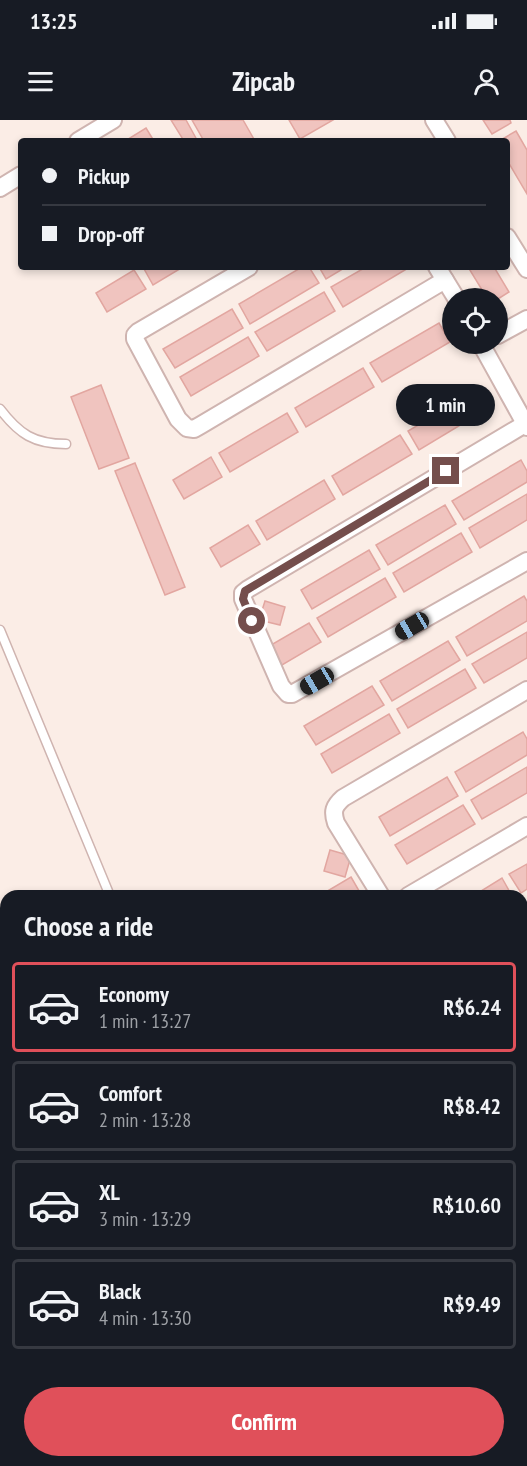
<!DOCTYPE html>
<meta charset="utf-8">
<style>
:root{--surface:#171b24;--page:#242831;--text:#f1f3f6;--muted:#9ea1a6;--line:#363941;--accent:#e0505a}
body{margin:0;font-family:"PT Sans Narrow",sans-serif;background:var(--page);color:var(--text);height:100vh;display:flex;flex-direction:column;font-size:22px;white-space:nowrap}
*{box-sizing:border-box;margin:0}
p{font-size:20px;color:var(--muted)}
.icon{flex:none;width:33px;height:33px;fill:none;stroke:currentColor;stroke-width:2;stroke-linecap:round;stroke-linejoin:round}
.map{position:relative;flex:1;overflow:hidden}
.sheet{position:absolute;left:0px;top:770px;width:528px;height:578px;display:flex;flex-direction:column;background:var(--surface);border-radius:18px 18px 0 0;box-shadow:0 3px 9px #0003}
.sheet>*{flex:none}
.banner{position:absolute;left:18px;top:18px;width:492px;height:132px;border-radius:6px;box-shadow:0 3px 9px #0003;display:grid;align-content:center;height:132px;padding:0 24px;background:var(--surface)}
.buttons{position:absolute;left:442px;top:168px;display:grid;gap:12px}
.buttons a{display:grid;place-items:center;width:66px;height:66px;border-radius:50%;background:var(--surface);box-shadow:0 3px 9px #0003;font-size:30px}
.end{position:absolute;width:27px;height:27px;margin:-14px;border:8px solid #744e4c;background:#fff;box-shadow:0 0 0 3px #fff}
.from{border-radius:50%}
.bubble{position:absolute;height:42px;border-radius:21px;background:var(--surface);box-shadow:0 3px 9px #0003;font-size:20px;font-weight:700;line-height:42px;text-align:center}
.car{position:absolute;width:18px;height:36px;margin:-18px -9px;border-radius:8px;box-shadow:0 0 4px 2px #0007;background:linear-gradient(#222 24%,#8ab4d8 0 40%,#222 0 76%,#8ab4d8 0 86%,#222 0)}
.banner b{display:flex;align-items:center;gap:21px;height:57px;font-size:22px}
.banner b+b{border-top:2px solid var(--line)}
.banner i{width:15px;height:15px;background:var(--text)}
ul{padding:0;list-style:none}
li{display:flex;align-items:center;gap:18px;height:90px;margin:0 12px 9px;padding:0 12px;border:3px solid var(--line);border-radius:6px}
li div{flex:1}
li b{display:block;font-size:22px}
li em{font-style:normal;font-weight:700}
li.current{border-color:var(--accent)}
li>.icon{width:54px;height:54px;stroke-width:1.5}
h2{padding:0 24px;font-size:27px;line-height:72px}
.button{display:flex;gap:12px;margin-top:auto;padding:12px 24px}
.button a{flex:1;height:69px;border-radius:36px;background:var(--accent);color:#fff;font-size:24px;font-weight:700;line-height:69px;text-align:center}
.status{display:flex;justify-content:space-between;align-items:center;height:42px;padding:0 30px;background:var(--surface);direction:ltr}
.status svg{height:16px;fill:currentColor}
header{display:flex;justify-content:space-between;align-items:center;height:78px;padding:0 24px;background:var(--surface);font-size:27px;font-weight:700}
.map>svg:first-child{display:block}
.building{fill:#f0c4bf;stroke:#e2a6a0;stroke-width:1.5}
.lines{fill:none;stroke-linecap:round;stroke-linejoin:round}
.service-casing{stroke:#cfb4b0;stroke-width:11}
.minor-casing{stroke:#cfb4b0;stroke-width:20}
.service{stroke:#fff;stroke-width:8}
.minor{stroke:#fff;stroke-width:16}
.route{stroke:#744e4c;stroke-width:8}
</style>
<div class="status"><b>13:25</b><svg viewBox="0 0 49 12"><path d="M0 12V9h3v3zM5 12V6h3v6zM10 12V3h3v9zM15 12V0h3v12zM26 1h20v11H26zM47 4h2v5h-2z"/></svg></div>
<header><svg class="icon" aria-label="menu" viewBox="0 0 24 24"><path d="M4 6h16M4 12h16M4 18h16"/></svg>Zipcab<svg class="icon" aria-label="person" viewBox="0 0 24 24"><circle cx="12" cy="8" r="4"/><path d="M4 21q1-7 8-7t8 7"/></svg></header>
<div class="map">
<svg width="527" height="1346" viewBox="0 0 527 1346">
<rect width="100%" height="100%" fill="#fbede6"/>
<g class="building">
<polygon points="171,0 186,0 197,20 184,21"/>
<polygon points="192,0 243,0 255,21 204,21"/>
<polygon points="289,0 333,0 300,19"/>
<polygon points="483,0 510,0 511,3 492,14"/>
<polygon points="146,8 154,21 125,21"/>
<polygon points="516,11 527,30 527,74 507,40 507,21 499,21"/>
<polygon points="143,147 183,147 153,165"/>
<polygon points="302,147 309,147 319,163 250,204 239,184"/>
<polygon points="319,147 346,147 326,159"/>
<polygon points="366,147 410,147 343,187 331,167"/>
<polygon points="468,147 494,147 509,172 498,179 487,178"/>
<polygon points="134,150 146,169 107,192 96,173"/>
<polygon points="324,172 335,191 267,231 255,212"/>
<polygon points="232,189 243,208 175,248 163,229"/>
<polygon points="439,203 450,222 382,262 370,243"/>
<polygon points="248,217 259,236 191,276 180,257"/>
<polygon points="363,248 374,267 306,307 295,288"/>
<polygon points="101,265 129,338 99,349 71,277"/>
<polygon points="476,271 487,289 419,330 408,311"/>
<polygon points="287,293 298,312 230,352 219,333"/>
<polygon points="400,315 412,334 343,375 332,356"/>
<polygon points="211,337 222,357 184,379 173,360"/>
<polygon points="521,340 527,351 527,362 464,400 452,381"/>
<polygon points="135,343 185,467 165,475 115,351"/>
<polygon points="324,360 335,379 267,420 256,401"/>
<polygon points="527,374 527,400 480,428 469,408"/>
<polygon points="445,385 456,404 388,445 376,425"/>
<polygon points="248,405 260,424 221,447 210,428"/>
<polygon points="461,413 472,432 404,472 393,453"/>
<polygon points="369,430 380,449 312,489 301,470"/>
<polygon points="385,458 396,477 328,517 317,498"/>
<polygon points="524,476 527,481 527,501 467,536 456,517"/>
<polygon points="265,481 285,487 280,505 259,500"/>
<polygon points="309,503 321,522 282,545 271,525"/>
<polygon points="527,512 527,538 484,563 472,544"/>
<polygon points="448,521 460,540 392,581 380,561"/>
<polygon points="465,549 476,568 408,608 397,589"/>
<polygon points="372,566 384,585 316,625 304,606"/>
<polygon points="389,594 400,613 332,653 321,634"/>
<polygon points="523,612 527,619 527,635 466,672 455,652"/>
<polygon points="527,647 527,673 482,699 471,680"/>
<polygon points="447,657 458,676 390,716 379,697"/>
<polygon points="463,685 475,704 407,744 395,725"/>
<polygon points="330,730 351,736 345,757 324,751"/>
<polygon points="527,744 527,769 521,773 509,754"/>
<polygon points="351,757 362,776 319,776"/>
<polygon points="502,758 512,776 473,776"/>
<polygon points="527,834 527,860 522,863 522,837"/>
<polygon points="527,1141 527,1180 524,1182 522,1177 522,1143"/>
</g>
<g class="lines">
<defs>
<g id="service">
<path d="M0 289C19 314 34 324 66 324"/>
<polyline points="0,510 110,776"/>
</g>
<g id="minor">
<polyline points="434,0 447,21"/>
<polyline points="78,21 113,0"/>
<polyline points="0,68 21,55"/>
<polyline points="507,117 527,149"/>
<polyline points="249,147 138,212 135,215 135,219 178,299 187,308 194,309 201,305 445,160"/>
<polyline points="437,147 456,178"/>
<polyline points="498,215 527,199"/>
<polyline points="481,224 527,307"/>
<polyline points="525,304 248,469 243,473 243,479 281,566 288,574 292,574 527,441"/>
<path d="M381 776 336 703C332 691 334 686 343 678L527 570"/>
<polyline points="408,776 527,706"/>
<polyline points="522,896 527,893"/>
</g>
</defs>
<use href="#service" class="service-casing"/>
<use href="#minor" class="minor-casing"/>
<use href="#service" class="service"/>
<use href="#minor" class="minor"/>
</g>
<g class="lines">
<polyline class="route" points="252,501 243,479 245,471 446,351"/>
</g>
</svg>
<div class="buttons">
<a><svg class="icon" aria-label="locate" viewBox="0 0 24 24"><circle cx="12" cy="12" r="6"/><path d="M12 2v4M12 18v4M2 12h4M18 12h4"/></svg></a>
</div>
<i class="end from" style="left:252px;top:501px"></i>
<i class="end" style="left:446px;top:351px"></i>
<div class="bubble" style="left:396px;top:264px;width:99px">1 min</div>
<i class="car" style="left:412px;top:506px;rotate:240deg"></i>
<i class="car" style="left:317px;top:561px;rotate:240deg"></i>
<div class="banner">
<b><i class="from"></i>Pickup</b>
<b><i></i>Drop-off</b>
</div>
<section class="sheet">
<h2>Choose a ride</h2>
<ul>
<li class="current"><svg class="icon" aria-label="car" viewBox="0 0 24 24"><path d="M5 17H2v-5l4-1 3-4h7l3 4 3 1v5h-3M9 17h6M6 11h13"/><circle cx="7" cy="17" r="2"/><circle cx="17" cy="17" r="2"/></svg><div><b>Economy</b><p>1 min · 13:27</p></div><em>R$6.24</em></li>
<li><svg class="icon" aria-label="car" viewBox="0 0 24 24"><path d="M5 17H2v-5l4-1 3-4h7l3 4 3 1v5h-3M9 17h6M6 11h13"/><circle cx="7" cy="17" r="2"/><circle cx="17" cy="17" r="2"/></svg><div><b>Comfort</b><p>2 min · 13:28</p></div><em>R$8.42</em></li>
<li><svg class="icon" aria-label="car" viewBox="0 0 24 24"><path d="M5 17H2v-5l4-1 3-4h7l3 4 3 1v5h-3M9 17h6M6 11h13"/><circle cx="7" cy="17" r="2"/><circle cx="17" cy="17" r="2"/></svg><div><b>XL</b><p>3 min · 13:29</p></div><em>R$10.60</em></li>
<li><svg class="icon" aria-label="car" viewBox="0 0 24 24"><path d="M5 17H2v-5l4-1 3-4h7l3 4 3 1v5h-3M9 17h6M6 11h13"/><circle cx="7" cy="17" r="2"/><circle cx="17" cy="17" r="2"/></svg><div><b>Black</b><p>4 min · 13:30</p></div><em>R$9.49</em></li>
</ul>
<div class="button"><a>Confirm</a></div>
</section>
</div>
